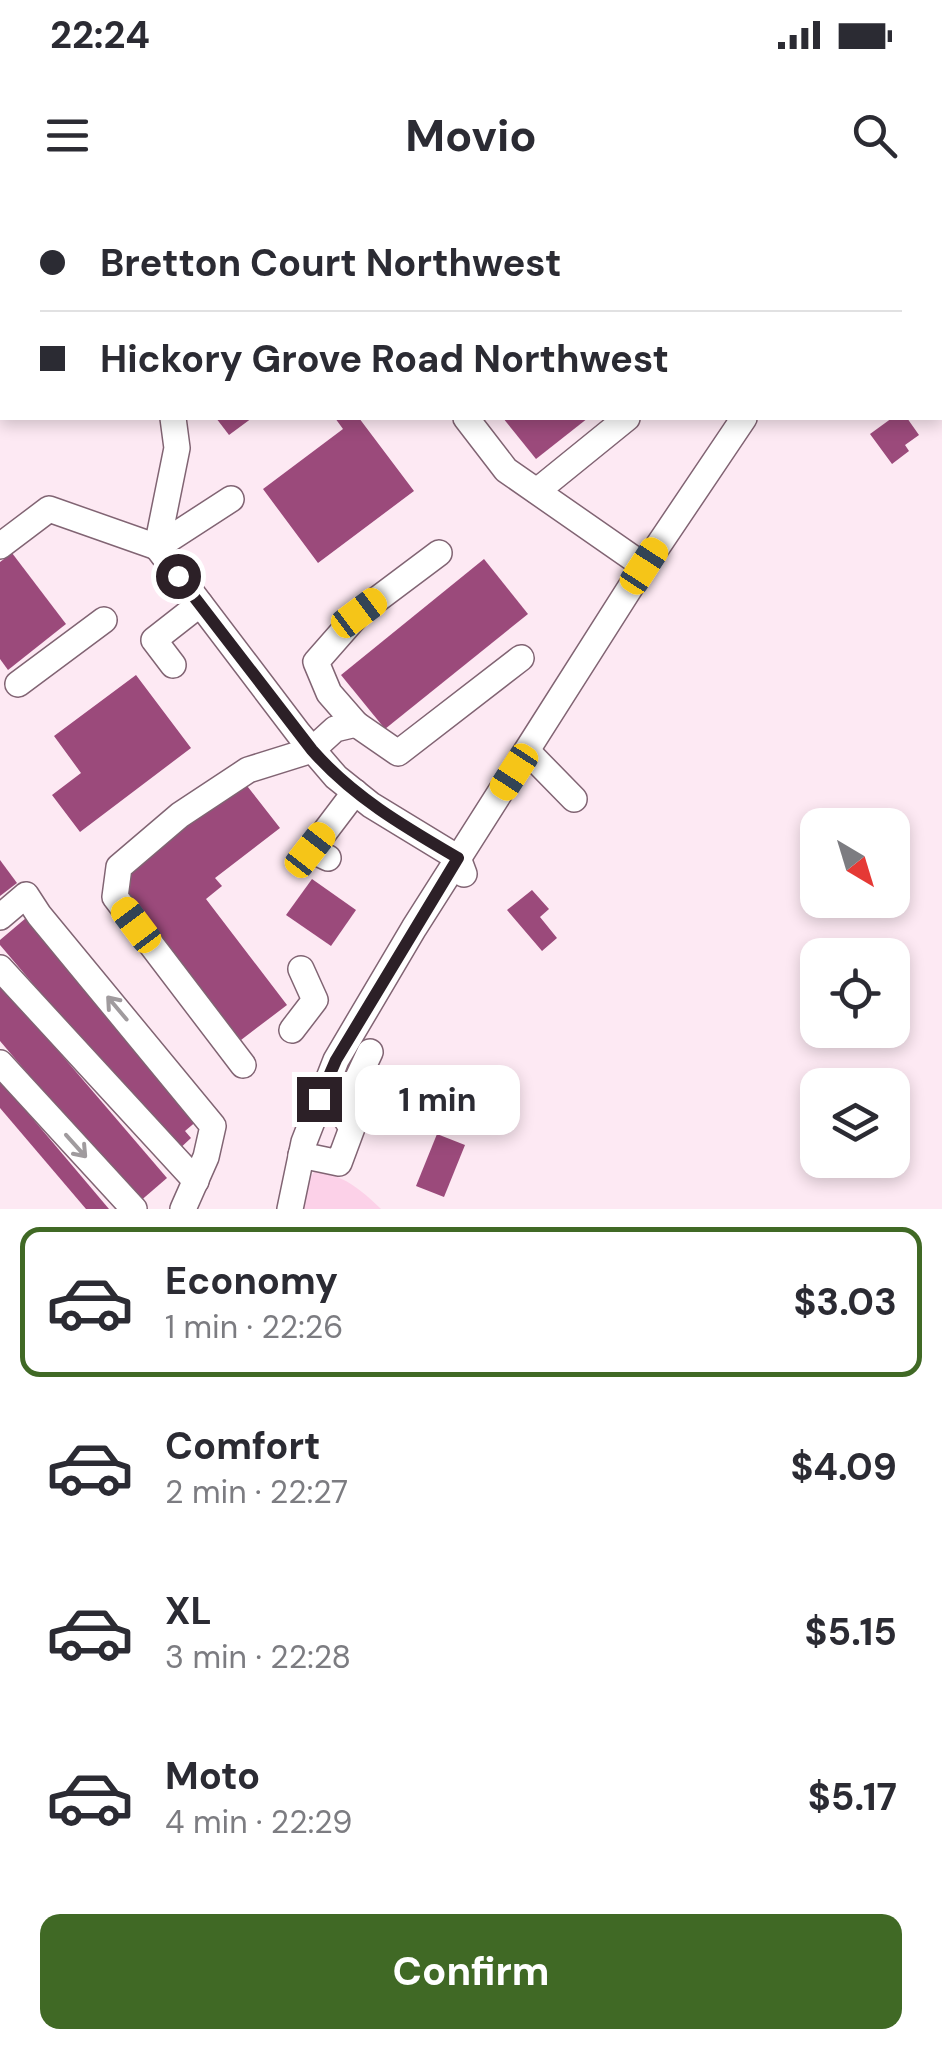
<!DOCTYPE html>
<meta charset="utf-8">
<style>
:root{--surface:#fff;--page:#f7f7f7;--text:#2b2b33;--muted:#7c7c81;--line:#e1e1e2;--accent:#406925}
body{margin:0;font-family:"DM Sans",sans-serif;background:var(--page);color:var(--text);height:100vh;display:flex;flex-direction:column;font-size:38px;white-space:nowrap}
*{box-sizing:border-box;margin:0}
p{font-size:32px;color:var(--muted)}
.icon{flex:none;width:55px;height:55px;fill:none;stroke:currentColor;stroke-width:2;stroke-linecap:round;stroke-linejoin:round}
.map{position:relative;height:1009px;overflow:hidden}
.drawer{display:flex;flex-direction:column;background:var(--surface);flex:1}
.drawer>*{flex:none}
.hud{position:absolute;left:0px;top:0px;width:942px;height:220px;box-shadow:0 5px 15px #0003;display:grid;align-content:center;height:220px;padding:0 40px;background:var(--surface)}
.needle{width:65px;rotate:142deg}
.fabs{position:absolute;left:800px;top:608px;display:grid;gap:20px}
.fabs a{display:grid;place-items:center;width:110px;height:110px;border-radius:20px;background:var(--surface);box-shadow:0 5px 15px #0003;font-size:50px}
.end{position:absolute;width:45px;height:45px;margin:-22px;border:12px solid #2c2027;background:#fff;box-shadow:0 0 0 5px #fff}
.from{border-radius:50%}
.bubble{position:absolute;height:70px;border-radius:20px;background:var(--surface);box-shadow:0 5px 15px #0003;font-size:32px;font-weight:700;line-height:70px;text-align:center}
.car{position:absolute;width:30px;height:60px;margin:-30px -15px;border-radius:12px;box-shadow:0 0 8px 2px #0007;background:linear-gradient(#f5c518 24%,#345 0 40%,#f5c518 0 76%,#345 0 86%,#f5c518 0)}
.hud b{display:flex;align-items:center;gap:35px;height:95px;font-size:38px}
.hud b+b{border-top:2px solid var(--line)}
.hud i{width:25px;height:25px;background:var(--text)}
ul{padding:18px 0 0;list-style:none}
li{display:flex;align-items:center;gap:30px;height:150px;margin:0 20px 15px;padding:0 20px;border:5px solid transparent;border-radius:20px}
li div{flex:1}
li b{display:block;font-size:38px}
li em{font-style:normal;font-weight:700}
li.on{border-color:var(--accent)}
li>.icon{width:90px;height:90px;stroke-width:1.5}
.cta{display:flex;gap:20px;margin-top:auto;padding:20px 40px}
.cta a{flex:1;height:115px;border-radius:20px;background:var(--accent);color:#fff;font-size:40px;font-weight:700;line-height:115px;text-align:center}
.status{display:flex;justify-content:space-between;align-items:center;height:70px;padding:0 50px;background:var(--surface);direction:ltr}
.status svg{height:28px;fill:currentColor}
header{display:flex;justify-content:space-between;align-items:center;height:130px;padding:0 40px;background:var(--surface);font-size:45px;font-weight:700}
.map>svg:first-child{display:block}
.green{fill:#fcd1e8}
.building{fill:#9b4a7b}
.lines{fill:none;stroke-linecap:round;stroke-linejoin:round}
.minor-casing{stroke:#816473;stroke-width:28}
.minor{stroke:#fff;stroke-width:25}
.rail{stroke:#5a4c54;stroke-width:6;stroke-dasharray:15 8;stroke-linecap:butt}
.oneway{stroke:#a09b9e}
.route{stroke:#2c2027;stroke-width:12}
</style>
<div class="status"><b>22:24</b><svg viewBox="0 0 49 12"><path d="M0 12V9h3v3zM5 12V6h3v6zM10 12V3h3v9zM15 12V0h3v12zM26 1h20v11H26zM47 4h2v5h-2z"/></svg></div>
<header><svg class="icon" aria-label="menu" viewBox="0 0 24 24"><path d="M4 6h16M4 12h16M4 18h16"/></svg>Movio<svg class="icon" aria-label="search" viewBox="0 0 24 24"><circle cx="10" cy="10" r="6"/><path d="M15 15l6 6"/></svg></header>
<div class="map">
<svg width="942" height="1009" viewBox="0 0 942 1009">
<rect width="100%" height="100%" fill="#fde9f3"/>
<path class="green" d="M314 972C342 973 361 990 381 1009H303L307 982Z"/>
<g class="building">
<polygon points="216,218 252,218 229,235"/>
<polygon points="335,218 359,218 414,291 318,363 263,289 343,229"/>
<polygon points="503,218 588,218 536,259"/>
<polygon points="892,218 907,218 919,235 905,245 909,251 892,264 870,234"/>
<polygon points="12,353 66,424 8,470 0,459 0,362"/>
<polygon points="484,359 528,414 385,529 341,475"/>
<polygon points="136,475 191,548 80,632 52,595 81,573 54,536"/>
<polygon points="244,582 280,628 215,678 222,686 206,699 287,805 241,840 126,702 131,667"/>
<polygon points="0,660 17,683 0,696"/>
<polygon points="312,679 356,710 331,746 286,715"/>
<polygon points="532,690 549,709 540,717 557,738 542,751 507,710"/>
<polygon points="26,718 198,920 185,931 191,938 176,952 0,745 0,740"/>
<polygon points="0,783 167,978 138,1003 0,841"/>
<polygon points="365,879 425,907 412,932 353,905"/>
<polygon points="0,880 109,1009 86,1009 0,908"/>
<polygon points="437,934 465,945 444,997 416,986"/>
</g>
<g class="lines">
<defs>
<g id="minor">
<polyline points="225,0 227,2"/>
<polyline points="700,0 702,2"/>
<polyline points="918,0 921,2"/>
<polyline points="616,2 619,0"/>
<polyline points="940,25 942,27"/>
<polyline points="940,99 942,98"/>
<polyline points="466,218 506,270 644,366"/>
<polyline points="537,291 627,218"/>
<polyline points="0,346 49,309 157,347"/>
<polyline points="157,347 299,534 336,577 371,605 458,658 464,674"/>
<polyline points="157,347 177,248 173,218"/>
<polyline points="157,347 231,299"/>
<polyline points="173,465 154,440 200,404"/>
<polyline points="18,484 104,420"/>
<polyline points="356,524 329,493 316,462 359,413 439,353"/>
<polyline points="527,551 574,599"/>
<polyline points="328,658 311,650 355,592"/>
<polyline points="0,717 26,695 39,715 213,926 206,957 183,1009"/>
<polyline points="0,768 196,981"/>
<polyline points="292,830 315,800 301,769"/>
<polyline points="0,863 134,1009"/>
<polyline points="243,865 115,697 119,667 180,615 248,570 312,550 335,529 356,524 398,553 521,458"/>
<polyline points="301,955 339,963 352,928 342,912 370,852"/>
<polyline points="290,1009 304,942 336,860 414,728 635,380 744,218"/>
</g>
</defs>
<use href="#minor" class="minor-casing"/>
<use href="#minor" class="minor"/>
<g class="rail">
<polyline points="78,2 81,0"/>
<polyline points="0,65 2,63"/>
</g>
</g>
<defs><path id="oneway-shaft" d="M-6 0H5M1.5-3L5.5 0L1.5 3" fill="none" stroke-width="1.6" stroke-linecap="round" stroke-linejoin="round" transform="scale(2.5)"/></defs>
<g class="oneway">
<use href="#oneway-shaft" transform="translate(117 808) rotate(-130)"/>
<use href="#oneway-shaft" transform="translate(76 946) rotate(48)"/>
</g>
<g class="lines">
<path class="route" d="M178 376 312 550C353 597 405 627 458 658L336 860 319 899"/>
</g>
</svg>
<div class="fabs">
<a><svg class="needle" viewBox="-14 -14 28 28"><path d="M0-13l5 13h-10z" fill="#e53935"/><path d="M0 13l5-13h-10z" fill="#7c7c81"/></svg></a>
<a><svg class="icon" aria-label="locate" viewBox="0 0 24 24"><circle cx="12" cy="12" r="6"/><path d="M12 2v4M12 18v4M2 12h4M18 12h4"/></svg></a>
<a><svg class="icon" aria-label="layers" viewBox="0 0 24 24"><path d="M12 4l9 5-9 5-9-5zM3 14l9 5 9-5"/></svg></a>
</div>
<i class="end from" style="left:178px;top:376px"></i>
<i class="end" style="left:319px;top:899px"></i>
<div class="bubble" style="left:355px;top:865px;width:165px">1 min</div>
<i class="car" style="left:644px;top:366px;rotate:33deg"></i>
<i class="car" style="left:359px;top:413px;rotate:53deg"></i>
<i class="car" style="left:514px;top:572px;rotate:213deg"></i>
<i class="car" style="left:310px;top:650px;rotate:38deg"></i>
<i class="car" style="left:136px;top:725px;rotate:323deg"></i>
<div class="hud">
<b><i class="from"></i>Bretton Court Northwest</b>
<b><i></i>Hickory Grove Road Northwest</b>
</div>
</div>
<section class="drawer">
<ul>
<li class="on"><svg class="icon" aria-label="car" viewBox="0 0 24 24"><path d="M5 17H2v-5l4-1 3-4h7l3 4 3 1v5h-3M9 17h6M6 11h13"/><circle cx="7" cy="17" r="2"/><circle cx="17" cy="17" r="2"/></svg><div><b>Economy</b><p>1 min · 22:26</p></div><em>$3.03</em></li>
<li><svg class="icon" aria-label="car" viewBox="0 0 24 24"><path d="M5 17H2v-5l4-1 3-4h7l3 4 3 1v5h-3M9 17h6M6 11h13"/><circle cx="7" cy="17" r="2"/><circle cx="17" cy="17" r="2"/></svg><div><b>Comfort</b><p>2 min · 22:27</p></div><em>$4.09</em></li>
<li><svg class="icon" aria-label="car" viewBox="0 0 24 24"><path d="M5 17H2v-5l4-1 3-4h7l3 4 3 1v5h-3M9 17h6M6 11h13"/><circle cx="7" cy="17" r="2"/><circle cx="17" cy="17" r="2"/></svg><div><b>XL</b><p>3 min · 22:28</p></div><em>$5.15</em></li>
<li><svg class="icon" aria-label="car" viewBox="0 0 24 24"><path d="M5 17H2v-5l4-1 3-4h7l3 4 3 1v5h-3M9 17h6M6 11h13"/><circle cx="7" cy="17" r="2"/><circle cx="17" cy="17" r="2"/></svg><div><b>Moto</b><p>4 min · 22:29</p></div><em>$5.17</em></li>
</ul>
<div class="cta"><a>Confirm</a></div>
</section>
